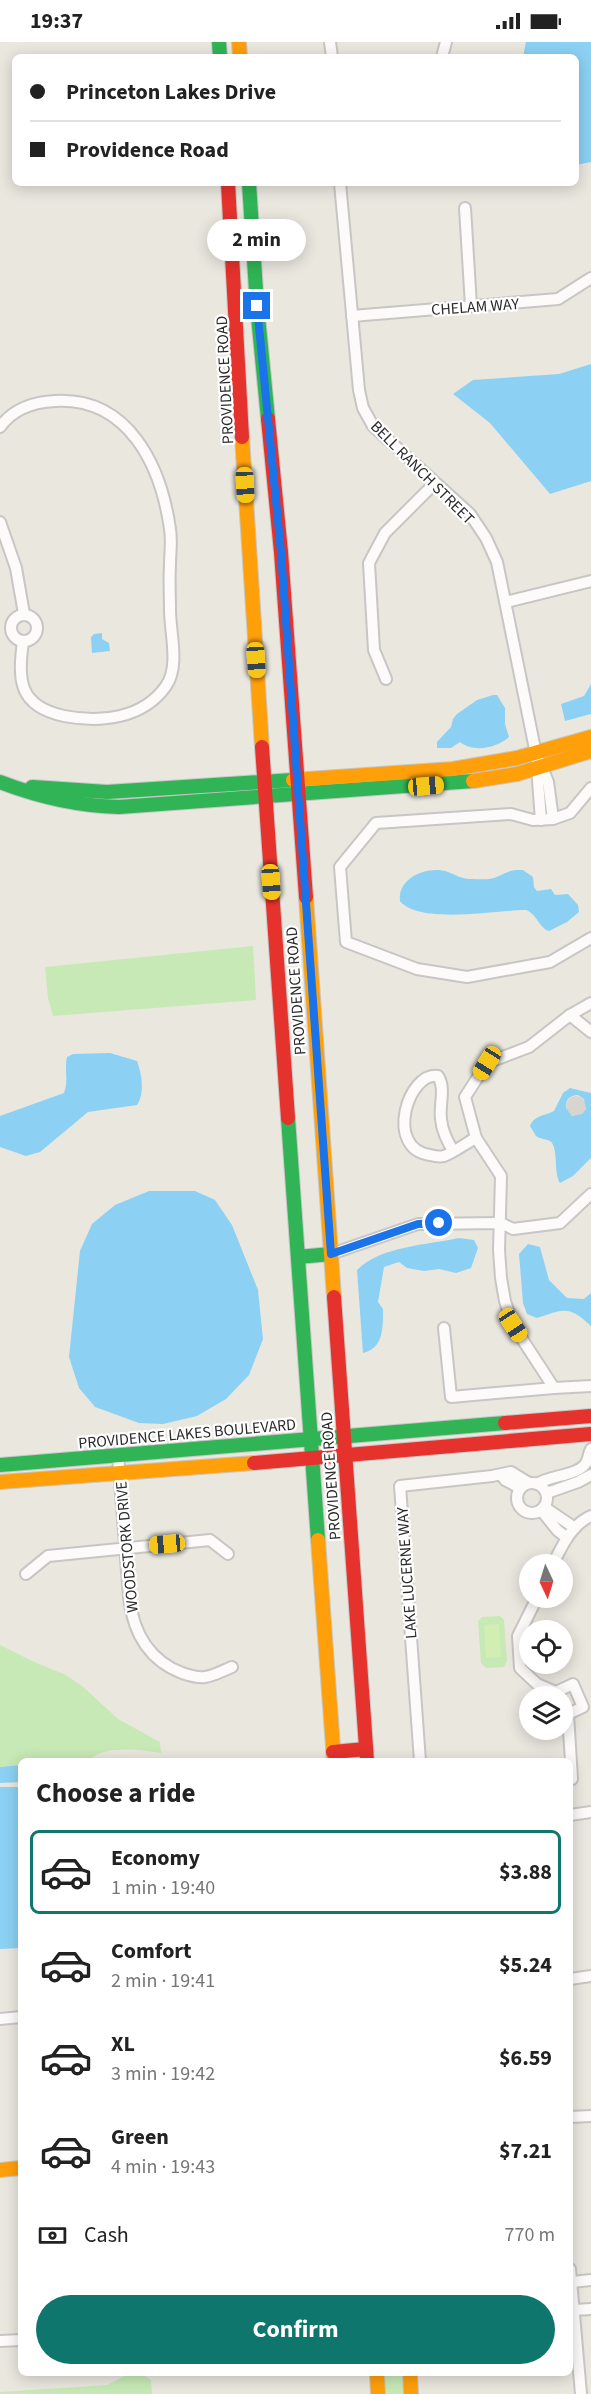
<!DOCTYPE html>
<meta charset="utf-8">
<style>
:root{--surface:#fff;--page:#f6f6f6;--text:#222;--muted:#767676;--line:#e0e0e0;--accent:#0f766e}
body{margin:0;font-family:"Source Sans 3",sans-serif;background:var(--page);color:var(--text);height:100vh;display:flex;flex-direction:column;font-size:22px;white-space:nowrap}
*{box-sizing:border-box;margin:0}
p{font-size:20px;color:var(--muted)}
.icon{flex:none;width:33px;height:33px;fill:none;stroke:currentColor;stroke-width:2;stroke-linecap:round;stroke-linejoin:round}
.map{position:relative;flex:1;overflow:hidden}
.sheet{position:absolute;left:18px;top:1716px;width:555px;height:618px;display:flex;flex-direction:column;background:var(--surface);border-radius:9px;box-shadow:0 3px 15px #0003}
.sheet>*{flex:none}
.guide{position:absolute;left:12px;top:12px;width:567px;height:132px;border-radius:9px;box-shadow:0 3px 15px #0003;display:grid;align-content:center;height:132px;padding:0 18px;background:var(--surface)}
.needle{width:39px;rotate:176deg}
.buttons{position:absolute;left:519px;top:1512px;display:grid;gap:12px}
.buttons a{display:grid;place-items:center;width:54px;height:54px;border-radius:50%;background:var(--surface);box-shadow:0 3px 15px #0003;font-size:30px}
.end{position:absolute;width:27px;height:27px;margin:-14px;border:8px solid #1a73e8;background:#fff;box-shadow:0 0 0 3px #fff}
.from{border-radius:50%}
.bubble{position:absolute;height:42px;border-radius:21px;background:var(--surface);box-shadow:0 3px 15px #0003;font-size:20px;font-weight:700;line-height:42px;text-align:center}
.car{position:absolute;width:18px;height:36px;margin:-18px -9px;border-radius:8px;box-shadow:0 0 4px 2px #0007;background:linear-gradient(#f5c518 24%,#345 0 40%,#f5c518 0 76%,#345 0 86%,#f5c518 0)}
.guide b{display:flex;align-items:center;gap:21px;height:57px;font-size:22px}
.guide b+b{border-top:2px solid var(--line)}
.guide i{width:15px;height:15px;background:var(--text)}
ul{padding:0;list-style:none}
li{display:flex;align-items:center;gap:18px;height:84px;margin:0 12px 9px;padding:0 6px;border:3px solid transparent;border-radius:9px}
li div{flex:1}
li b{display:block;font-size:22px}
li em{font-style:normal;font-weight:700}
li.on{border-color:var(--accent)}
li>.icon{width:54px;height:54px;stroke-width:1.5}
h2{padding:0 18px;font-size:27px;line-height:72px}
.pay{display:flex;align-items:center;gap:15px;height:66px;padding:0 18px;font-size:22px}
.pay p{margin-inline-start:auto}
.primary-button{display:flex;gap:12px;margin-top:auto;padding:12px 18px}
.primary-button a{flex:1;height:69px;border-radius:36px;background:var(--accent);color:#fff;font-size:24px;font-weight:700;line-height:69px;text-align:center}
.status{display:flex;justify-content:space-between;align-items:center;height:42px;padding:0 30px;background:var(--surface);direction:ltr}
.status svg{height:16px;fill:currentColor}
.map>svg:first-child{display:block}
.green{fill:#c7e9b5}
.pitch{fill:#d3eeb2}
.plaza{fill:#d8d5ce}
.water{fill:#8cd1f3;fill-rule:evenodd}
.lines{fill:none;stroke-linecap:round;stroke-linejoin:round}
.street-casing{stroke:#c7c6c5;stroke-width:14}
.fast-casing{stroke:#c7c6c5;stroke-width:16}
.slow-casing{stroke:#c7c6c5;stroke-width:16}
.jam-casing{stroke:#c7c6c5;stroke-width:16}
.street{stroke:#fcfbfa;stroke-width:10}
.fast{stroke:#30b455;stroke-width:14}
.slow{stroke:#ff9f0a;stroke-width:14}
.jam{stroke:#e5322d;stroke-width:14}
.route{stroke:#1a73e8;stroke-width:8}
.labels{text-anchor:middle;stroke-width:4.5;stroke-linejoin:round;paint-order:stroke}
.street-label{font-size:16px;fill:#2b2b2b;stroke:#fff}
</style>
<div class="status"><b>19:37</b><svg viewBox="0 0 49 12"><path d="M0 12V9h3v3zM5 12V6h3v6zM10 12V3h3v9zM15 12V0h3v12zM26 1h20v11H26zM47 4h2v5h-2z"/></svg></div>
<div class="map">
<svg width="591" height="2352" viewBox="0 0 591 2352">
<rect width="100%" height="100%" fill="#eae7df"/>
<g class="green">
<polygon points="253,904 256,958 53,974 48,956 45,925"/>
<polygon points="500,1574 504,1578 507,1619 504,1625 486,1626 481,1621 478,1579 482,1575"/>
<path d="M0 1603 34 1620 66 1633 82 1644 118 1677 160 1700 161 1711C142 1708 102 1702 89 1719H21V1723L0 1725Z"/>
<polygon points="131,2331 140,2331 151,2338 152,2352 0,2352 0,2350 107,2343"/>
<polygon points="382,2331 406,2331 407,2352 384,2352"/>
</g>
<polygon class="pitch" points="499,1582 501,1615 486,1616 484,1583"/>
<circle class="plaza" cx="576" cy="1064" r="10"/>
<g class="water">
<polygon points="526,0 591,0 591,120 576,123 576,15 523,15"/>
<polygon points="591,322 591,439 550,452 490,381 453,352 473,338 559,332"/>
<polygon points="102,591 102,597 109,601 110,609 92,611 91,595 94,592"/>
<polygon points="591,642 591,672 565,679 561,662 584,654"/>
<path d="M493 653H497L505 666V682L509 695C497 706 473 711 460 700L451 706H437V700L451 685 453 677 457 672 477 658Z"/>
<path d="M516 828H523L533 835 534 845 537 849 551 847 555 853 568 852 578 863 579 870 567 880 549 889C539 886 537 872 526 868 497 868 420 883 400 859 397 836 428 823 448 830 456 833 462 837 470 837 477 837 488 838 494 836 502 833 507 829 516 828Z"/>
<path d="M110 1011 137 1019C142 1032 145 1052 137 1063L88 1070 40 1110 26 1114 0 1105V1074L64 1051C69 1039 64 1028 67 1015L73 1012Z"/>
<path d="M570 1046 591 1051V1116L573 1134 560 1141C553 1130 559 1105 550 1099 546 1097 540 1097 536 1094L530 1084C534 1073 545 1074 554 1069L563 1051ZM578 1053 584 1057 586 1067 582 1072 572 1074 566 1066C565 1058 570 1053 578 1053Z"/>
<polygon points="149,1149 195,1149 215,1158 232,1183 258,1248 263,1297 249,1333 226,1357 197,1374 163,1382 139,1381 95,1365 79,1346 69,1315 80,1209 92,1182 115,1163"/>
<path d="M459 1196 474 1198 478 1206 471 1226 456 1231 439 1227 424 1229 407 1226 399 1220 384 1225 378 1260 383 1267C383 1285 384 1306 363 1311L357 1228C381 1204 427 1203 459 1196Z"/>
<path d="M528 1202 540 1205 549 1238 567 1256 584 1257 591 1251V1284C569 1263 564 1267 537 1276L527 1272 523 1261 519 1212Z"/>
<polygon points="21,1723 21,1740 0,1741 0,1725"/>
<polygon points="0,1745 21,1745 21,1906 0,1907"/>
</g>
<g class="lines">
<defs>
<g id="street">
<polyline points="330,0 332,15"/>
<polyline points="442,15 446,0"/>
<polyline points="340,141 359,348 363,366 373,384 470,472 486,496 497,520 536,712 541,778"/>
<polyline points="465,166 471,264"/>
<polyline points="352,274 558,257 591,236"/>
<path d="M0 385C13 367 34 360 55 359 129 355 161 424 170 487 172 499 170 511 170 523 169 538 170 553 170 568 170 591 180 624 166 644 143 677 100 681 64 674 18 664 18 638 23 599"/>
<polyline points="0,480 16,526 24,572"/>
<polyline points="506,560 591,539"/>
<circle cx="24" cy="586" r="13"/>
<polyline points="386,637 374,608 369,521 385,491 435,441"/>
<polyline points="540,720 548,740 553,777"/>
<polyline points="591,746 570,771 553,777 533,778 511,772 376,781 340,825 346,900 417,927 467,935 550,920 591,896"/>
<polyline points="591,961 570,973 529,1005 487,1021 465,1055 476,1096 501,1134 499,1208 501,1236 505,1259 513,1283 554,1346 591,1344"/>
<polyline points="570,973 591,990"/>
<path d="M453 1109C447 1098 442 1089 441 1077 439 1063 446 1046 438 1034 408 1029 384 1107 430 1113 434 1114 440 1115 444 1114 455 1110 466 1101 476 1096"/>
<polyline points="331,1212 418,1182 501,1181 513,1187 560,1181 591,1152"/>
<polyline points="444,1286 451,1355 554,1346"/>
<path d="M118 1413 129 1555C133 1589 148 1618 182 1631 188 1633 199 1636 205 1635 214 1634 224 1628 232 1625"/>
<polyline points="501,1433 505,1438 520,1446"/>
<circle cx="532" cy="1456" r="15"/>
<path d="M537 1442C550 1433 578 1434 586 1421 589 1417 588 1412 591 1407"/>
<polyline points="547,1451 578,1440 591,1433"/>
<polyline points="544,1465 575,1486"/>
<polyline points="541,1468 557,1488 567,1496"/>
<path d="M553 1522C562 1504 571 1483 591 1474"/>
<polyline points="26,1532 48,1514 210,1498 228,1512"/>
<polyline points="537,1556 518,1594 520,1626 537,1642 556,1650 558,1654"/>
<polyline points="556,1650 573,1642 583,1665 568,1672"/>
<polyline points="562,1663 568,1672 572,1737 570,1737"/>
<polyline points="420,1719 400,1444 492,1434 511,1430 529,1441"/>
<polyline points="570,1773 591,1770"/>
<polyline points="570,1937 591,1934"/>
<polyline points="0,1977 21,1975"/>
<polyline points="570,2075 591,2074"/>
<polyline points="570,2227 581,2352"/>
<polyline points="572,2240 591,2238"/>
<polyline points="574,2268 591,2267"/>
<polyline points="0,2299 21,2298"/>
</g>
<g id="fast">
<polyline points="219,0 220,15"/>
<polyline points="249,141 257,264 268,377"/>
<path d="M0 740C39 755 77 764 119 765L473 739"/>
<polyline points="32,745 107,750 293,738"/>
<polyline points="288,1076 318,1498"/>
<polyline points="298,1215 331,1212"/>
<polyline points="0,1423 505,1381"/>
</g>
<g id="slow">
<polyline points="239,0 240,15"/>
<polyline points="242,395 262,705"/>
<polyline points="293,738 453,727 517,716 591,695"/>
<polyline points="473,739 517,732 591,709"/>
<polyline points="306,855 334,1255"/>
<polyline points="0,1440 254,1421"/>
<polyline points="318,1498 334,1719"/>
<polyline points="0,2128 21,2126"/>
<polyline points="377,2331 378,2352"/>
<polyline points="410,2331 411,2352"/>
</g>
<g id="jam">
<polyline points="228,141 242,395"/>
<polyline points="268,377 281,510 306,855"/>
<polyline points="262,705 288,1076"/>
<polyline points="334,1255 367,1719"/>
<polyline points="505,1381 591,1374"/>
<polyline points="254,1421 591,1392"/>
<polyline points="333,1710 366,1707"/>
</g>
</defs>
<use href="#street" class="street-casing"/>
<use href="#fast" class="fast-casing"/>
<use href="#slow" class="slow-casing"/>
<use href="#jam" class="jam-casing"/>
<use href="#street" class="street"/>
<use href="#fast" class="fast"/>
<use href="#slow" class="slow"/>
<use href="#jam" class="jam"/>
</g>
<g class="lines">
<polyline class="route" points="257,264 281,510 331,1212 418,1182 439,1181"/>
</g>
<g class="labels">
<g class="street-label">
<text transform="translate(475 264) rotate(-4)" y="6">CHELAM WAY</text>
<text transform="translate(224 338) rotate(-93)" y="6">PROVIDENCE ROAD</text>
<text transform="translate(423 430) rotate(45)" y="6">BELL RANCH STREET</text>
<text transform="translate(295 949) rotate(-94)" y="6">PROVIDENCE ROAD</text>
<text transform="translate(187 1391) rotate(-5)" y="6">PROVIDENCE LAKES BOULEVARD</text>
<text transform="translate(330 1434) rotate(-94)" y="6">PROVIDENCE ROAD</text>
<text transform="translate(126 1505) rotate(-95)" y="6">WOODSTORK DRIVE</text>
<text transform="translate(406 1531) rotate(-94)" y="6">LAKE LUCERNE WAY</text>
</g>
</g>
</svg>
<div class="buttons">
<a><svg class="needle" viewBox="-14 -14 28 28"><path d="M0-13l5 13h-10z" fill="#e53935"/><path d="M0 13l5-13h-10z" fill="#767676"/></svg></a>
<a><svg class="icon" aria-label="locate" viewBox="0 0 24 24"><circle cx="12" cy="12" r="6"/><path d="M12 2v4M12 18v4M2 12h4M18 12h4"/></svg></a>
<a><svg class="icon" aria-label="layers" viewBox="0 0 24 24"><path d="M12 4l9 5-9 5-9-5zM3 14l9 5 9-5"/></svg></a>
</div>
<i class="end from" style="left:439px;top:1181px"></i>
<i class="end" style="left:257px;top:264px"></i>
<div class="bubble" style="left:207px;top:177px;width:99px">2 min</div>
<i class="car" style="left:245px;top:443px;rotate:177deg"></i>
<i class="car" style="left:256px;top:618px;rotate:176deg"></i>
<i class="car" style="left:426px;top:744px;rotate:85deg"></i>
<i class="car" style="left:271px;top:840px;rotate:176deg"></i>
<i class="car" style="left:487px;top:1021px;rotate:212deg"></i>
<i class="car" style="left:513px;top:1283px;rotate:147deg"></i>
<i class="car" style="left:167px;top:1502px;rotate:265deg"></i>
<div class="guide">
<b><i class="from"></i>Princeton Lakes Drive</b>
<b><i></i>Providence Road</b>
</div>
<section class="sheet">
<h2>Choose a ride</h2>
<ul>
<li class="on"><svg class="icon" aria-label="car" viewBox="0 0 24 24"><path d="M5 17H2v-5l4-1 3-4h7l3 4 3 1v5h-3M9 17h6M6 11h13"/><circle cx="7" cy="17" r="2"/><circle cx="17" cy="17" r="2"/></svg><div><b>Economy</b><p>1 min · 19:40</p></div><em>$3.88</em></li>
<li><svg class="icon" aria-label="car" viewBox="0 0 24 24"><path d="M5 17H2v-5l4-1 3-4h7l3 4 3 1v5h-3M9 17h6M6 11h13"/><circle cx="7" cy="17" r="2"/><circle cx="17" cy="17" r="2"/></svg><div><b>Comfort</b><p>2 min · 19:41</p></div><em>$5.24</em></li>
<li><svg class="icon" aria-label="car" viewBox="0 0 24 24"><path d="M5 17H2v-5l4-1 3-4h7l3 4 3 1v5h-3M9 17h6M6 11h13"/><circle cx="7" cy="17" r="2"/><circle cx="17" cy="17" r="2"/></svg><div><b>XL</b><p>3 min · 19:42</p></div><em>$6.59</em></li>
<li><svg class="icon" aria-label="car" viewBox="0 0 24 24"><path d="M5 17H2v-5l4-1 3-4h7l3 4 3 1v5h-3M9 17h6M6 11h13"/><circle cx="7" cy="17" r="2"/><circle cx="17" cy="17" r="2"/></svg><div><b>Green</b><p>4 min · 19:43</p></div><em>$7.21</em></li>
</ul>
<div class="pay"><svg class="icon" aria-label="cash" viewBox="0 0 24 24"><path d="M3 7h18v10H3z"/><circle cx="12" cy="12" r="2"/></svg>Cash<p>770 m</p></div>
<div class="primary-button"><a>Confirm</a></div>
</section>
</div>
